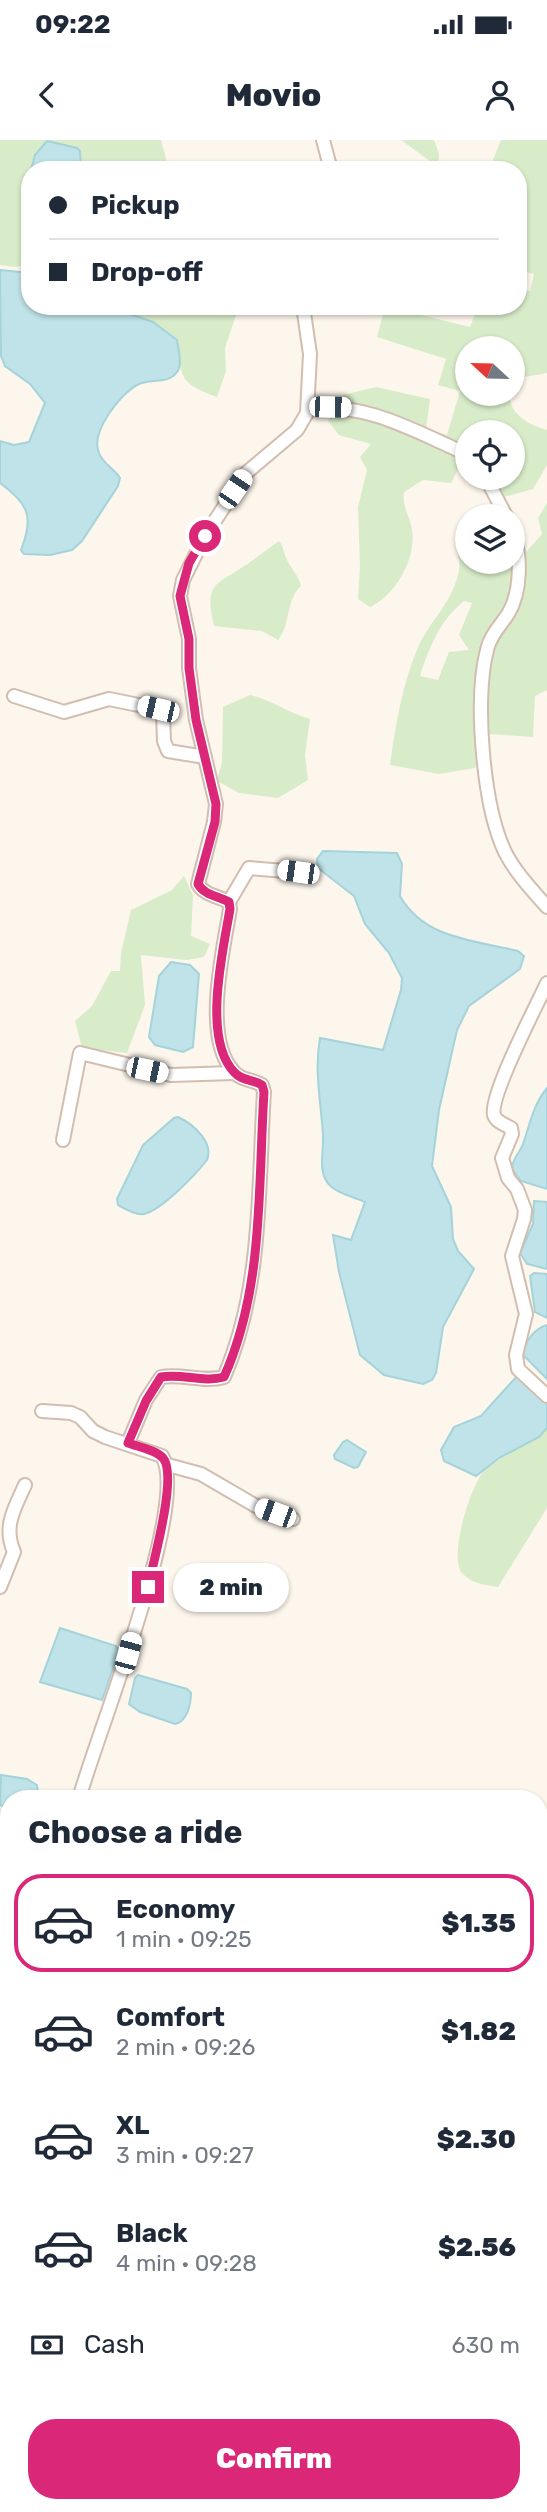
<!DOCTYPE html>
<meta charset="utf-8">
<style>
:root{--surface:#fff;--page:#f2f2f3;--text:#1f2937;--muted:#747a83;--line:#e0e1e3;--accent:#db2777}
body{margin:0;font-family:Rubik,sans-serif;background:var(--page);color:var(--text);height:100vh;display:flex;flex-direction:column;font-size:26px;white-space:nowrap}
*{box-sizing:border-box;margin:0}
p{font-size:23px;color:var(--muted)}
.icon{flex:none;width:38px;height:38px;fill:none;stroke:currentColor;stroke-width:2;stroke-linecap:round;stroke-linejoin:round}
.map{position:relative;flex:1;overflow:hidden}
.panel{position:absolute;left:0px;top:1650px;width:548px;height:723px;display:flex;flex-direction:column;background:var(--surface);border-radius:28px 28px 0 0;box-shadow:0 2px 5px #0004}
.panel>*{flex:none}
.guide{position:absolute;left:21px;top:21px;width:506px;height:154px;border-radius:28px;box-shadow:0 2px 5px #0004;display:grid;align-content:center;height:154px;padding:0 28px;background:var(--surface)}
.needle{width:46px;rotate:292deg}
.fabs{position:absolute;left:455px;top:196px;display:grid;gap:14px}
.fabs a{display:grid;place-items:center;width:70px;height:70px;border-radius:50%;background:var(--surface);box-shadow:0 2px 5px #0004;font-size:35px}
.end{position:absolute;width:32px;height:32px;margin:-16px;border:9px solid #db2777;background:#fff;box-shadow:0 0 0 4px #fff}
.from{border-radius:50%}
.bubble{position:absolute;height:49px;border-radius:24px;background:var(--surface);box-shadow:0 2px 5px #0004;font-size:23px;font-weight:800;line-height:49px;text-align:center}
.car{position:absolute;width:21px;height:42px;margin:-21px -10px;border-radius:9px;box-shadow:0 0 5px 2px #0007;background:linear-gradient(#fff 24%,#345 0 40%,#fff 0 76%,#345 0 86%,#fff 0)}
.guide b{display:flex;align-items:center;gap:24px;height:66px;font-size:26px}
.guide b+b{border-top:2px solid var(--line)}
.guide i{width:18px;height:18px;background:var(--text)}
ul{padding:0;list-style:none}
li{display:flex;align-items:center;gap:21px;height:98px;margin:0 14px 10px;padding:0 14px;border:4px solid transparent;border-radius:28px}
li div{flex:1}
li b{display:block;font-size:26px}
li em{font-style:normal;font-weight:800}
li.active{border-color:var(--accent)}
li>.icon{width:63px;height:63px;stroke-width:1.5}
h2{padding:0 28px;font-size:32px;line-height:84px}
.pay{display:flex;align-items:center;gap:18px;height:77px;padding:0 28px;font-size:26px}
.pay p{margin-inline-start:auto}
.primary-button{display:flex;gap:14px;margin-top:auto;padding:14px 28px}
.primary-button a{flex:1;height:80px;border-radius:28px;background:var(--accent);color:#fff;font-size:28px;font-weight:800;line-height:80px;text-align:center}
.status{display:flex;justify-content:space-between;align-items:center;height:49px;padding:0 35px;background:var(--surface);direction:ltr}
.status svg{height:19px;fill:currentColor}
header{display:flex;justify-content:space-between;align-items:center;height:91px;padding:0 28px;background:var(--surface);font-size:32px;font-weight:800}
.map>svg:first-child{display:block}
.green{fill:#d8ecc9;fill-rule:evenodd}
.water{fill:#bfe3e8;stroke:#a5d3da;stroke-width:2}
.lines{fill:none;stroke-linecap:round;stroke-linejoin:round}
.street-casing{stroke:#d1beb0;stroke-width:16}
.street{stroke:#fff;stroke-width:12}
.route{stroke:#db2777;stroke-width:9}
</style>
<div class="status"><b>09:22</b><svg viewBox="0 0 49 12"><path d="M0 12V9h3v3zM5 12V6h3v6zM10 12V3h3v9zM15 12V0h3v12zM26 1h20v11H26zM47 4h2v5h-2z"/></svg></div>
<header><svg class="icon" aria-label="back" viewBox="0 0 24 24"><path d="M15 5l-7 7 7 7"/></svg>Movio<svg class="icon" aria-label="person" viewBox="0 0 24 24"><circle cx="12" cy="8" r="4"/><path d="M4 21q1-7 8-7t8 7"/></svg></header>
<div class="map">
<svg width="547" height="2372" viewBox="0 0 547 2372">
<rect width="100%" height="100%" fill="#fdf6ec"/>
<g class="green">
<polygon points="0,0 161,0 169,30 30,30 30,124 16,127 0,125"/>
<polygon points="401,0 434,0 439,14 438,27"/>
<path d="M501 0H547V233L513 239V208H467V254H509C510 275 529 285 547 290V325L533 349 504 357 491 338H513V292H467V316L464 317 451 343 423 340 404 352C402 367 409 374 412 389 417 417 396 455 370 467L358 459 360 426 358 367 367 330 360 317 371 304 339 295 328 281 343 255 376 247 430 259 426 290 447 295 460 251 438 245 446 219 377 197 385 166 470 187 478 166H518V150L530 151 534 134 518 130V30H489Z"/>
<path d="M118 166H239L225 208 226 231 217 257C179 243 181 238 177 200L153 182 124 172Z"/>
<path d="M547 363V550L535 556 533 597 489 594 475 628 439 634 390 625C396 583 402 544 419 505 431 480 451 463 458 435 464 413 446 406 467 380V422H509L511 429 542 394 538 378ZM464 461 472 463 459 495 469 510 449 512 438 540 420 536C429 508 440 480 464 461Z"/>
<path d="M279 401C284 407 283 411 286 418 291 429 298 434 301 446 286 459 291 484 278 500L262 491 214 486C204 442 215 446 246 425 257 417 268 409 279 401Z"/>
<path d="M250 555C274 561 288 573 310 579L305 615 308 640 278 658 239 653 217 641 222 622 223 567Z"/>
<polygon points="184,736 193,755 191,796 210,804 204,817 187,820 141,815 145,865 127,913 82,908 75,881 92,866 111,831 120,831 121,813 131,770 172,750"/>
<path d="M547 1288V1368L498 1447C486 1445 472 1444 463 1434 447 1419 471 1345 484 1331 502 1313 529 1308 547 1288Z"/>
</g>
<g class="water">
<polygon points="47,1 77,8 80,11 81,30 31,30 35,15"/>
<path d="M0 130 30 133V166H118L124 172 153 182 177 200C178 209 183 225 177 232 168 245 150 238 137 245 119 255 90 293 99 313 103 324 114 328 120 338L118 346 82 401 72 410 50 415 24 414 21 410C34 377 29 364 0 343V301L14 305 29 302 45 263 30 244 5 226 1 216Z"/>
<path d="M323 711 397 713 402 724 400 756C424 799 474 800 518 811L524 816 520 829 469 866 457 890 439 970 432 1026 451 1067 453 1099 458 1111 474 1129 443 1187 436 1233 432 1240 423 1244 384 1235 360 1215 339 1132 333 1095 351 1100 365 1062C354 1057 334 1053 327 1042 318 1029 324 1010 323 995 321 962 314 931 320 898L383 910 401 850 402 838 389 813 365 784 354 756 318 728 317 719Z"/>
<polygon points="171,822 190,825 199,834 193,907 183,912 155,905 149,897 159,836"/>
<path d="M547 948V1049L521 1041 512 1029C512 1018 519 1015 523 1004 530 984 533 965 547 948Z"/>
<path d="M178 977C193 984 214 1002 207 1020 196 1034 162 1070 144 1074 137 1076 125 1069 118 1065L117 1059 143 1005 174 978Z"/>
<polygon points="534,1061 547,1062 547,1129 527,1124 520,1113 533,1084"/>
<polygon points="534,1133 547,1134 547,1178 535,1172 530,1136"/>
<path d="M547 1185V1239L523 1215C525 1201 534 1189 547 1185Z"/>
<polygon points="517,1236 547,1260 547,1288 539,1297 499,1318 476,1336 444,1321 441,1310 454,1287 481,1276"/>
<polygon points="347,1300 366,1312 358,1327 354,1328 335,1319 334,1315 343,1302"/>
<polygon points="60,1488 116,1506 119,1511 102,1560 40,1542"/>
<path d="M138 1535 187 1549 191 1553C191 1564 187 1582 175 1584L140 1572 129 1564 135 1538Z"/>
<polygon points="1,1635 27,1639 37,1645 39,1659 9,1659 9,1669 0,1665"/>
</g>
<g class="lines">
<defs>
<g id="street">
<polyline points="323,0 331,30"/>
<path d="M308 269C365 261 416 292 467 314"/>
<polyline points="486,338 506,376"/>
<path d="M513 390C521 415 522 451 508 474 500 486 490 496 487 510 474 559 483 666 505 712 515 732 532 750 547 767"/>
<polyline points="14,556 64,572 109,559 158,569 163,572 164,601 168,611 205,617"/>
<polyline points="229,762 249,728 298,732"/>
<path d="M547 843C537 865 489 956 494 975 496 982 506 985 511 988L512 994 502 1018 508 1038 517 1049 525 1070 524 1079 512 1116 526 1174 516 1215 518 1229 547 1256"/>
<polyline points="63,1000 80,913 171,935 234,933"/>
<path d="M42 1271 71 1273 80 1277 93 1291 105 1297 162 1316C191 1362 95 1599 79 1659"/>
<path d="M128 1303 146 1260 161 1237C182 1233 203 1243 224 1237 263 1147 258 1047 264 952L262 945C252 939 242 941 234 932 202 899 223 811 230 769L229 762C218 756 204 755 198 744L214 682 216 664 196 580 189 528V499L180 456 183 440 205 396 246 333 297 290 307 273 310 214 303 166"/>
<polyline points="168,1325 201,1334 256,1366 293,1379"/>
<path d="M0 1447 14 1412C3 1387 14 1369 25 1345"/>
<polyline points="0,2047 9,2020"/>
</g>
</defs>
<use href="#street" class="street-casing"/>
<use href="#street" class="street"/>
</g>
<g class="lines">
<path class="route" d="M148 1447C153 1423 178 1335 163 1318 156 1310 139 1307 128 1303L146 1261 161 1237C182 1233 203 1243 224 1237 264 1148 258 1047 264 952L262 945C252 939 242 941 234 932 202 898 223 811 230 769L229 762C218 756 204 755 198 744L215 682 216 664 196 580 189 528V499L180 456 189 423 205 396"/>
</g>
</svg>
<div class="fabs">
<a><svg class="needle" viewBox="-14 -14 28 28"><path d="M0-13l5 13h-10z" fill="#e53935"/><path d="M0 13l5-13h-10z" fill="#747a83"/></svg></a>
<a><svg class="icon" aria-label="locate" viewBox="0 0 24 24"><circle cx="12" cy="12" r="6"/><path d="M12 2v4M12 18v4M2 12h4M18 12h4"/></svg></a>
<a><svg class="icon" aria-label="layers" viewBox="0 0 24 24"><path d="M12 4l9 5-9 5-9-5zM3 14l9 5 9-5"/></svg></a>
</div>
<i class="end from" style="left:205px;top:396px"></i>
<i class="end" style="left:148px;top:1447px"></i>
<div class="bubble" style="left:173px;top:1423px;width:116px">2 min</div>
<i class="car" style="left:330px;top:267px;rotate:91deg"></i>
<i class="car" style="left:235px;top:349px;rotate:34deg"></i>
<i class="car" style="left:158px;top:569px;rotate:283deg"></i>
<i class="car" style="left:298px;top:732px;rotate:278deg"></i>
<i class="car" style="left:147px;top:930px;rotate:102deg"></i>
<i class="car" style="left:275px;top:1373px;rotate:290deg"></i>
<i class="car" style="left:128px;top:1513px;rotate:15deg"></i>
<div class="guide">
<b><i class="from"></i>Pickup</b>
<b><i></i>Drop-off</b>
</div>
<section class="panel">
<h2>Choose a ride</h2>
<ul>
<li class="active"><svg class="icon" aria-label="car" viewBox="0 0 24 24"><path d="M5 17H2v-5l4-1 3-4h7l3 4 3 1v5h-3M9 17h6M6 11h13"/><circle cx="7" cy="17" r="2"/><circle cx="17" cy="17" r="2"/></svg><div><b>Economy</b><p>1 min · 09:25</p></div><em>$1.35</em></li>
<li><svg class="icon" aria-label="car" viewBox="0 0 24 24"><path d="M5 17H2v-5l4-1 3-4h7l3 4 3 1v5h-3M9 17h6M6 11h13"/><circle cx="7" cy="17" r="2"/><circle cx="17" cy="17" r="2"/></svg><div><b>Comfort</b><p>2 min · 09:26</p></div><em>$1.82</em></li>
<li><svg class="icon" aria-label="car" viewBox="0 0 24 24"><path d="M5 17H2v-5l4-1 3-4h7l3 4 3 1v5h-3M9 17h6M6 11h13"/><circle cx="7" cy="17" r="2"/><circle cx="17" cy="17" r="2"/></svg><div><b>XL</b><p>3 min · 09:27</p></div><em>$2.30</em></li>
<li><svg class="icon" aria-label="car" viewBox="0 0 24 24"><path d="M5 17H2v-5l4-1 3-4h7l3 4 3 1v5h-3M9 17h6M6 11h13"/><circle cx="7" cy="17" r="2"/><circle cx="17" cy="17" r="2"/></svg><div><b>Black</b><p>4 min · 09:28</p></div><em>$2.56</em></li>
</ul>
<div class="pay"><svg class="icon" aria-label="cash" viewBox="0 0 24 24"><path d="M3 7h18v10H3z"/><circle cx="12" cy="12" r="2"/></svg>Cash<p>630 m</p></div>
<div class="primary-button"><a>Confirm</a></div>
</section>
</div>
